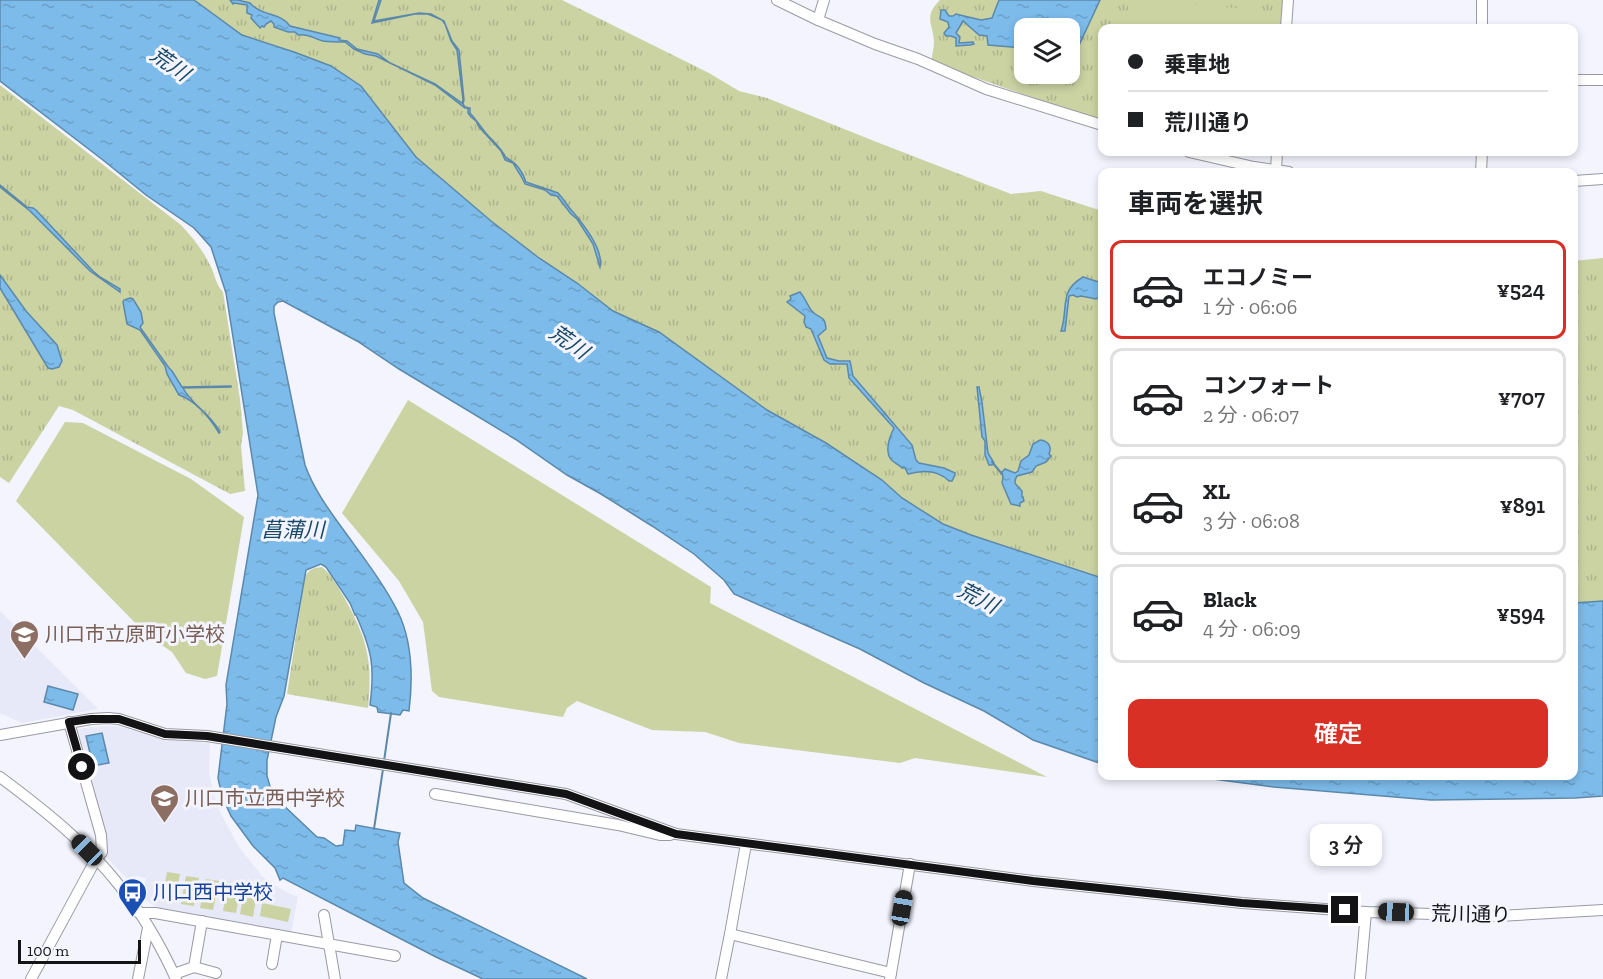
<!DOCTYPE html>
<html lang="ja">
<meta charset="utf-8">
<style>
:root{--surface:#fff;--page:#f2f2f2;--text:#202124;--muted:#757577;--line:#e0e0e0;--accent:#d93025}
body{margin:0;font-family:"Zilla Slab","Noto Sans JP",serif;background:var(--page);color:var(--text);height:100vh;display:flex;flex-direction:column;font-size:22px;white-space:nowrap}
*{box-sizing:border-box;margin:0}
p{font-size:20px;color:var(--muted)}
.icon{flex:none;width:33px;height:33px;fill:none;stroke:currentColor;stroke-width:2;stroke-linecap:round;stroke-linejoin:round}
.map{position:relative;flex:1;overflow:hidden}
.sheet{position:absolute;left:1098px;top:168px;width:480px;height:612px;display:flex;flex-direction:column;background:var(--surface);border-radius:12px;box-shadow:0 3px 9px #0003}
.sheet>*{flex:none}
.top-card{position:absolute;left:1098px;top:24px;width:480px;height:132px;border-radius:12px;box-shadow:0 3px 9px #0003;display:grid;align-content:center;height:132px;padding:0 30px;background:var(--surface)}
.fabs{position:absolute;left:1014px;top:18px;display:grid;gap:12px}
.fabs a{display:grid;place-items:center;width:66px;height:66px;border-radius:12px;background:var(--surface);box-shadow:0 3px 9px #0003;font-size:30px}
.scale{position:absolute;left:18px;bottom:15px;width:123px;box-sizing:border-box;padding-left:6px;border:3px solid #131316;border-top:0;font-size:16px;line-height:21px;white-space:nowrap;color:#131316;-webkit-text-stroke:4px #f3f4fe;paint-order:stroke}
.end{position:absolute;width:27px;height:27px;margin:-14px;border:8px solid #131316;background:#fff;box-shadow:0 0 0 3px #fff}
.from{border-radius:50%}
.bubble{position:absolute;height:42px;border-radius:12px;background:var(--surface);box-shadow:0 3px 9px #0003;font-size:20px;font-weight:600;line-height:42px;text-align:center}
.car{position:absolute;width:18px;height:36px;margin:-18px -9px;border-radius:8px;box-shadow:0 0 4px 2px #0007;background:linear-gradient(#222 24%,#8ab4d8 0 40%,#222 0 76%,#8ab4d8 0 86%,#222 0)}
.top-card b{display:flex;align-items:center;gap:21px;height:57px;font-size:22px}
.top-card b+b{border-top:2px solid var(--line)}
.top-card i{width:15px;height:15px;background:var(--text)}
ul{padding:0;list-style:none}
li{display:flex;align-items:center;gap:18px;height:99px;margin:0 12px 9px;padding:0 18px;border:3px solid var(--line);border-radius:12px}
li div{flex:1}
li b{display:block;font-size:22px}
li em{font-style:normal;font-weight:600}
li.selected{border-color:var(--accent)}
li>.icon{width:54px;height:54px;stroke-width:1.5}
h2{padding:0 30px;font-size:27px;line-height:72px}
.action{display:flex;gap:12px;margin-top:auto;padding:12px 30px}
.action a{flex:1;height:69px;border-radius:12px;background:var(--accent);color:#fff;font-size:24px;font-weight:600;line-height:69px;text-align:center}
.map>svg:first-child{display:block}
.built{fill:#e7e8f8}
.grass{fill:url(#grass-tufts);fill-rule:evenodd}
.pitch{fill:#cbd3a3}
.water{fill:url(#water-ripples);stroke:#5c89aa;stroke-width:1.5}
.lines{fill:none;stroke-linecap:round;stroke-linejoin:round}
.stream{stroke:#5c89aa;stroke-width:2}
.minor-casing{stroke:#999aa3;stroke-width:12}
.minor{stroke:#fff;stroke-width:10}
.route{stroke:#131316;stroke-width:8}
.labels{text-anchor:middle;stroke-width:6;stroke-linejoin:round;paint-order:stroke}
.education-label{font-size:20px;fill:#785e54;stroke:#f3f4fe;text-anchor:start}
.transit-label{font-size:20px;fill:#164399;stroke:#f3f4fe;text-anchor:start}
.street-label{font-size:20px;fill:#131316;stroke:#f3f4fe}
.water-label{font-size:21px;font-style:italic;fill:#184867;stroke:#f3f4fe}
</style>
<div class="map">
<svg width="1603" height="979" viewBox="0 0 1603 979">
<defs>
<pattern id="grass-tufts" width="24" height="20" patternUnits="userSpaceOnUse" patternTransform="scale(1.5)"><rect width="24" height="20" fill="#cbd3a3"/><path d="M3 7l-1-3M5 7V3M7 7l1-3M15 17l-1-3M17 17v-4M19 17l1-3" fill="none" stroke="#adb48c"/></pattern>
<pattern id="water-ripples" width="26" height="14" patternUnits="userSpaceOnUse" patternTransform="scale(1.5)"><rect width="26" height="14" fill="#7cbbea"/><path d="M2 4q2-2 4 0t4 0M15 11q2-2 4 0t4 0" fill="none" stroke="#6aa0c8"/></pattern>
</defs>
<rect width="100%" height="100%" fill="#f3f4fe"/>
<g class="built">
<polygon points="0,611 98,709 22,723 0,713"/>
<polygon points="117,726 166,740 210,743 209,772 213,793 221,814 239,847 262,876 282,890 298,897 291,933 161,910 143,898 146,878 134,876 126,878 105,855 75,730 90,727"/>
</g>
<g class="grass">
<polygon points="194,0 562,0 709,73 739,91 767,98 874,141 1011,194 1041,191 1102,211 1102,578 971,535 943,524 902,498 882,480 826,443 767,410 659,332 613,311 577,283 539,258 491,221 416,157 361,86 331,66 294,52 242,35"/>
<path d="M940 0H1284L1281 28H1102V119L1068 110 931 62C932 55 934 48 934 42 933 23 923 17 940 0ZM1024 28H1070V74H1024Z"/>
<path d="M0 85 181 225C192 237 203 250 210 265 216 276 214 281 223 292L240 399 243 433 241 445 245 491 230 494 73 410 59 406 9 483 0 477Z"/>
<polygon points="1603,258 1603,601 1574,603 1574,261"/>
<path d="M322 567C332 575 337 586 344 597 367 639 373 660 368 708L287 694 305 577C309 569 313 568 322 567Z"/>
</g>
<g class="pitch">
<polygon points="1129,0 1249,9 1257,19 1257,28 1126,28"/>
<polygon points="408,400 711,587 710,603 1047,777 915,758 900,763 739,743 705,732 652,730 577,701 567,708 563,717 439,697 432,691 423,622 399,581 342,513"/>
<polygon points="65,422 83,423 191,479 244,517 217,676 205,679 186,673 172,652 147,635 16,501"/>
<polygon points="167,872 180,874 175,903 162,901"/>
<polygon points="186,876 199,878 194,906 181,904"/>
<polygon points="206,879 219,881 213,910 200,908"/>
<polygon points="228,882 241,885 236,913 223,911"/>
<polygon points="245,886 258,888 253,917 240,914"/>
<polygon points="262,903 291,909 288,922 260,916"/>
</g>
<g class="water">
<path d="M0 0H194L242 35 294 52 331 66 361 86 416 157 491 221 539 258 577 283 613 311 659 332 767 410 826 443 882 480 902 498 943 524 971 535 1102 578V764L1033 740 984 711 924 683 860 649 734 594 724 580 694 554 652 526 601 494 567 475 515 439 399 369 357 341 283 301 278 302 274 306V313L305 465C314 490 329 510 345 532 363 557 384 584 398 612 413 643 413 678 409 711L403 710 400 715 378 712 377 707 370 705C375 666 372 651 356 615H355L350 603 326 567 321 564 306 570 284 696 276 717 267 760V776L271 790 280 802 317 837 324 838 336 846 343 845 345 830 355 831 356 825 400 833 398 842 404 883 423 898 587 979H483L436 957 283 878 280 880 275 868 253 846 231 816 222 796 218 778 227 704 226 685 258 495 226 293 211 247 194 228 146 195 103 160 0 81Z"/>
<path d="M230 0H238L250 3C261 16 282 13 290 26L340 38 339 40 347 41 357 49 378 54 390 63 435 84 462 103 463 100 457 50 451 41 445 24 442 20 428 14H415L372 23 379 0H381L374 21 419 13 431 14 444 21 452 41 459 50 464 100 463 104 465 107 470 108V113C475 118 477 122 482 128 489 139 500 145 506 158 516 162 523 172 526 182L558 193C564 199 567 206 573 212 584 225 604 250 600 267L593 244 577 219 571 214 557 196 551 195 545 190 525 184C522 176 517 171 513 163L505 160 501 151 479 127 476 121 471 117 468 113V108H465L435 85 376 56 365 54 354 49 345 42C337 42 331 42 323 41 314 39 308 33 298 35L295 32H288L274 27V24L271 21 266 24 264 27 262 26 260 28 251 18 252 15 247 13V5L234 3 233 4Z"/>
<polygon points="999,0 1100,0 1074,56 1070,55 1070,28 1024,28 1024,48 988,45 987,36 979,35 963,21 956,33 960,37 959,43 973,42 974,44 970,45 956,46 956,38 951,36 946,36 944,33 949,27 948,22 940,19 941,10 945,10 949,16 953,16 956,14 981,20 992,18"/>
<polygon points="0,185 27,207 33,208 36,210 93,271 100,277 120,289 120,292 90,271 30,211 0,187"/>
<polygon points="0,275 26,311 57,345 62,361 59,367 52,369 48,368 0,288"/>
<path d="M1083 277 1102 283V298L1099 297 1096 299 1081 296 1077 297 1073 295 1069 296 1065 331H1061C1069 307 1058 292 1083 277Z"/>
<path d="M800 292C805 298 807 304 811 310 818 320 825 313 826 329L818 336 827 358 839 361H850L853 376 912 445 916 460 919 463 944 468 955 473V475L952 481H949C938 470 922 470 908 474L905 468H902C898 464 892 462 890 458 885 449 890 436 894 428L849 378 847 364H830L824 360 811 329 806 327 804 322 805 316 787 302 791 299 790 296Z"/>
<path d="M130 298 133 299 141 312 143 323 140 327 142 330 169 368 172 371 182 387 231 386V387L183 388C192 405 211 414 220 432L219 433C210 418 195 400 179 395L167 374 165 366 140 330 127 324 123 302 124 300Z"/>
<polygon points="977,387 979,387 982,402 988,453 994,463 992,465 989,465 985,455 985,441 982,437"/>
<path d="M1040 440C1049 441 1052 447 1049 454L1051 456 1046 462 1036 466 1032 472 1017 476C1012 484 1017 485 1022 491V497H1023L1024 501 1020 503V506L1011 504 1002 483 1003 477 1002 472 1005 469 1015 473 1018 471 1021 461 1029 455 1033 444Z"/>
<polygon points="1603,601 1603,796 1575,798 1431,800 1274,787 1190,776 1574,776 1574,603"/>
<polygon points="48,686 78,694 73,710 44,702"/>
<polygon points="102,733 109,763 93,766 86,736"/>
</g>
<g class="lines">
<g class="stream">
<polyline points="992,462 1002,474"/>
<polyline points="384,761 391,713"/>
<polyline points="374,829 383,769"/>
</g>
<defs>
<g id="minor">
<polyline points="777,0 818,20 875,44 918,59 986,89 1102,125"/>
<polyline points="818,20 824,0"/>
<polyline points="1286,28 1288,0"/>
<polyline points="1482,28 1482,0"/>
<polyline points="1574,80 1603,80"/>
<polyline points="1189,152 1254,167 1289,172"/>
<polyline points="1276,170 1277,152"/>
<polyline points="1481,172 1482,152"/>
<polyline points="1574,181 1603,179"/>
<polyline points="0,735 91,719 108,718 119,719 165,734 207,736 566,794 676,834 1033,881 1242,903 1366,912 1499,916 1603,910"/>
<path d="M0 777C43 809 86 843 119 885 142 913 161 946 176 979"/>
<polyline points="435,794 618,825 660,835 670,835"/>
<polyline points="139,913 155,913 395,956"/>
<polyline points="324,915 335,979"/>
<polyline points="730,934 746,844"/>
<polyline points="272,964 277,935"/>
<polyline points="194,967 216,973"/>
<polyline points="174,974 194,967 202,921"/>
<polyline points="31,979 96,859 102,852 101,835 69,722"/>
<polyline points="138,979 148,928"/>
<polyline points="721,979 730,934 891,973"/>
<polyline points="890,979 910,864"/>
<polyline points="1360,979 1366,912"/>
</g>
</defs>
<use href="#minor" class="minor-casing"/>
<use href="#minor" class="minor"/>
</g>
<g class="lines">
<polyline class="route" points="82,767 69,722 91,719 119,719 165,734 207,736 566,794 676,834 1033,881 1242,903 1345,910"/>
</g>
<defs>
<symbol id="school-pin" viewBox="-11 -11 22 30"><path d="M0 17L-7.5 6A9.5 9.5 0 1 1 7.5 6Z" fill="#8d6e63" stroke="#f3f4fe"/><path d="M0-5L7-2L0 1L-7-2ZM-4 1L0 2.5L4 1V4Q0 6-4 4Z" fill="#fff"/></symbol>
<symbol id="bus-pin" viewBox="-11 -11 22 30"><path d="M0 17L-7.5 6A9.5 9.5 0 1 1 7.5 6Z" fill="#1a4fb4" stroke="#f3f4fe"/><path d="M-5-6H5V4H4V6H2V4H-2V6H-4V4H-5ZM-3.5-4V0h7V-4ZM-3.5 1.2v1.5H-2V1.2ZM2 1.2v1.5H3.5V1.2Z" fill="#fff"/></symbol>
</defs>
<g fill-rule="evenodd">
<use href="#school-pin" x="8" y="618" width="33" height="45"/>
<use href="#school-pin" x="148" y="782" width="33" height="45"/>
<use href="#bus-pin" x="116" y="876" width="33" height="45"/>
</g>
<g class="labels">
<g class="education-label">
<text x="45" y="641">川口市立原町小学校</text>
<text x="185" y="805">川口市立西中学校</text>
</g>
<g class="transit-label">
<text x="153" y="899">川口西中学校</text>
</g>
<g class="street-label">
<text transform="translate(1471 914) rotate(1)" y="7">荒川通り</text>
</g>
<g class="water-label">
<text transform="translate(170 64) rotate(35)" y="7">荒川</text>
<text transform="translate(569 342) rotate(35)" y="7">荒川</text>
<text x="293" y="537">菖蒲川</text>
<text transform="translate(978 598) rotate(27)" y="7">荒川</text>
</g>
</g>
</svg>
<div class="fabs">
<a><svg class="icon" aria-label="layers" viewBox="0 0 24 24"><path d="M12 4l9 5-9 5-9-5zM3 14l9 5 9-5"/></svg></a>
</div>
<div class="scale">100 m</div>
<i class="end from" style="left:82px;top:767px"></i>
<i class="end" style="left:1345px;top:910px"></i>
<div class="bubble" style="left:1310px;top:824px;width:72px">3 分</div>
<i class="car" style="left:87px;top:850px;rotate:315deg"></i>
<i class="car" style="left:902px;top:908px;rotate:10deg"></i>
<i class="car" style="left:1396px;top:912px;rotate:272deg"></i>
<div class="top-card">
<b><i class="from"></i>乗車地</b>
<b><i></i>荒川通り</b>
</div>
<section class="sheet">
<h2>車両を選択</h2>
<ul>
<li class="selected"><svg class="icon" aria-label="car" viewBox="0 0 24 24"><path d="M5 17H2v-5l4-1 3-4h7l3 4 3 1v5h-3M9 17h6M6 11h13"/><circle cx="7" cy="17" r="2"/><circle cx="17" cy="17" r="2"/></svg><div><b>エコノミー</b><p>1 分 · 06:06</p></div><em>¥524</em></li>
<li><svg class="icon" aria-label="car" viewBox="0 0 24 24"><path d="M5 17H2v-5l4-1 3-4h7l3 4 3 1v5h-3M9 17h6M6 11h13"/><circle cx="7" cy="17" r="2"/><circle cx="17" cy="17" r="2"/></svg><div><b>コンフォート</b><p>2 分 · 06:07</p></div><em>¥707</em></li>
<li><svg class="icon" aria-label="car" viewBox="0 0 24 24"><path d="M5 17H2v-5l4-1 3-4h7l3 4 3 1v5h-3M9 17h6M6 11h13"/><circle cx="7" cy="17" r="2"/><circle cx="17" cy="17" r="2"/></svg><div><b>XL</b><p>3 分 · 06:08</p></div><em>¥891</em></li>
<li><svg class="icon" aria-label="car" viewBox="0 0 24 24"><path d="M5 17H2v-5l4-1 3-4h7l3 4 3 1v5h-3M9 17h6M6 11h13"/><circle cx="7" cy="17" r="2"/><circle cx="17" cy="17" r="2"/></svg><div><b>Black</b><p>4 分 · 06:09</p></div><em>¥594</em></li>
</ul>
<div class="action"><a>確定</a></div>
</section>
</div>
